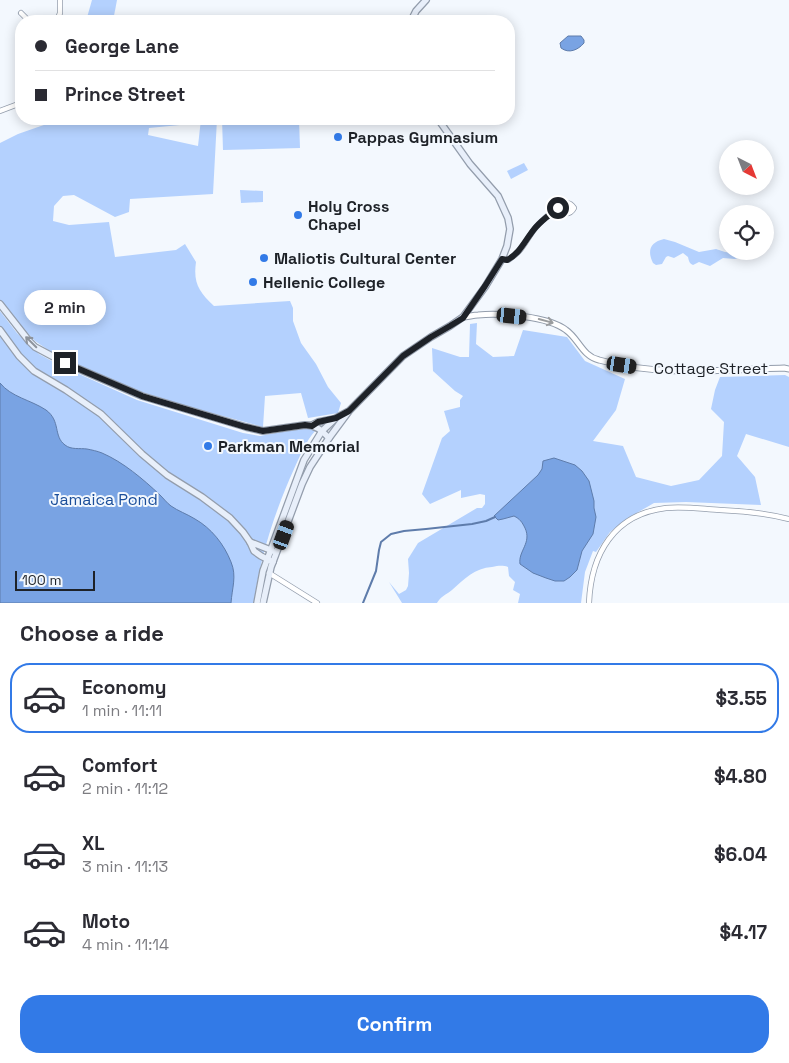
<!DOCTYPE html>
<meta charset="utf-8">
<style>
:root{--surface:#fff;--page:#f2f2f3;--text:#2b2b33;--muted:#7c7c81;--line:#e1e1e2;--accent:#327ae7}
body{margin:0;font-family:"Space Grotesk",sans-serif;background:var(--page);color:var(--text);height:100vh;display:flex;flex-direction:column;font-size:19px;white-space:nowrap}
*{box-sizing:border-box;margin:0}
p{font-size:16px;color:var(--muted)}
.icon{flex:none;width:28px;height:28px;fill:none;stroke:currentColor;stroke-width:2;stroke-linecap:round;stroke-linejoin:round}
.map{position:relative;height:603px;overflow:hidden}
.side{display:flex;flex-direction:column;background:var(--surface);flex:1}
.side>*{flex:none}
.top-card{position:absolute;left:15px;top:15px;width:500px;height:110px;border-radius:20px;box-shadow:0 2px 12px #0003;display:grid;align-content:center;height:110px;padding:0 20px;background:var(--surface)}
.needle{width:32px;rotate:138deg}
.controls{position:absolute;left:719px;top:140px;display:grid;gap:10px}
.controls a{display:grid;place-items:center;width:55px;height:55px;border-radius:50%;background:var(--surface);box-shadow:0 2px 12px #0003;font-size:25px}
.scale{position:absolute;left:15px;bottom:12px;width:80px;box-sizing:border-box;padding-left:5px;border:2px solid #1e2228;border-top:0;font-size:14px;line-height:18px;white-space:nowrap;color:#1e2228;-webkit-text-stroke:4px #f3f8fe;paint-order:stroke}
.end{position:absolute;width:22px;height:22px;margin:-11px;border:6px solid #1e2228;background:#fff;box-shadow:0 0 0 2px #fff}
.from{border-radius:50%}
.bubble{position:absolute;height:35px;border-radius:18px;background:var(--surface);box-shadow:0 2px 12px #0003;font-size:16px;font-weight:600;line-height:35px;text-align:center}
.car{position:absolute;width:15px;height:30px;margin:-15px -8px;border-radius:6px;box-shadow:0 0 4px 1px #0007;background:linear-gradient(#222 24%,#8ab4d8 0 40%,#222 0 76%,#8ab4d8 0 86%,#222 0)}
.top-card b{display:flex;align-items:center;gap:18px;height:48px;font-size:19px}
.top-card b+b{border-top:1px solid var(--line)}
.top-card i{width:12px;height:12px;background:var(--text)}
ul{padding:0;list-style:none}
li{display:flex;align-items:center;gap:15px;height:70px;margin:0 10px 8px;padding:0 10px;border:2px solid transparent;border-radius:20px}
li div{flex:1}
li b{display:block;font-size:19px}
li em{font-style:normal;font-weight:600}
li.active{border-color:var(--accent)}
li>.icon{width:45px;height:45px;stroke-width:1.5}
h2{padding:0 20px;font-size:22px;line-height:60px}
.action{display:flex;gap:10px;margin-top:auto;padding:10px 20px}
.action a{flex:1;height:58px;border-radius:20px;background:var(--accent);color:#fff;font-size:20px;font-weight:600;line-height:58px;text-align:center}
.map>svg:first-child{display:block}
.green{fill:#b4d1fe}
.water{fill:#79a3e3;stroke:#5e7cab}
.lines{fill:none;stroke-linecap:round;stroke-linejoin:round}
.stream{stroke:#5e7cab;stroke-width:2}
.minor-casing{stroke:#939dac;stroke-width:6}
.tertiary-casing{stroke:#939dac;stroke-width:7}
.secondary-casing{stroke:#939dac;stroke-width:8}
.minor{stroke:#fff;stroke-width:4.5}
.tertiary{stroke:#fff;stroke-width:5}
.secondary{stroke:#e8effa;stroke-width:5.5}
.oneway{stroke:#9a9c9e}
.oneway2{stroke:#8d939c}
.route{stroke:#1e2228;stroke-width:6}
.poi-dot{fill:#327ae7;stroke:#f3f8fe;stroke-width:2}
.labels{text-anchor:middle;stroke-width:4;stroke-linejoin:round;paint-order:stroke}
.poi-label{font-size:16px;font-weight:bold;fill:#1e2228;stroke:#f3f8fe;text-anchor:start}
.street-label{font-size:16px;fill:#1e2228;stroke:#f3f8fe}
.park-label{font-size:16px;fill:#1b4e9a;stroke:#f3f8fe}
</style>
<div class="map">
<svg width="789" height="603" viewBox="0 0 789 603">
<rect width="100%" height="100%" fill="#f3f8fe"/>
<g class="green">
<polygon points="92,0 117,0 113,21 86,21"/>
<path d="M61 119H190L191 122 180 125 149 128 148 135 198 146 201 119H217L213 194 130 199 129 212 115 217 74 195 63 196 54 206 53 221 69 225 109 222 115 257 176 250 185 244 196 262C193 283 199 292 214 306L290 301 293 308V321L301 343 316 364 328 387 341 403 338 413 308 418 301 393 265 396 263 427 190 407 139 391 60 358 35 341 20 325 0 300V143L18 134Z"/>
<polygon points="222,119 299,119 300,148 223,150"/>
<polygon points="524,163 528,170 511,179 507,171"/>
<polygon points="240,190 263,191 263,202 241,203"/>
<path d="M664 239 675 242 699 252 716 249 725 252 733 253 737 255 738 258 735 259 723 258 710 266 699 262 693 265C689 263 689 261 688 257L683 253 674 258 668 256 666 257 662 264 656 265 653 263C647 251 650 242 664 239Z"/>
<path d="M0 311 17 333 39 354 59 365 137 400 243 433 260 436 306 427 312 429 315 431C306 441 300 456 294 469 275 511 260 557 254 603H0Z"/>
<path d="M477 323 476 344 493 357 514 356 523 330 567 337 585 361 625 379 616 410 593 441 623 446 636 477 671 486 699 480 722 456 724 422 711 409 715 390 720 377 785 375 789 377V447L746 434 737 456 755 477 761 505 686 502 654 503 628 518 610 532 596 552 593 551 585 572 581 603H518L520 594 513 590 515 582 509 576 508 567C502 565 498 566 492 567 475 568 464 579 452 590 447 594 440 597 437 603H402L389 582 399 594 406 590 408 586 409 573 408 559 418 543 477 508H482L485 504V495L480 494 461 498V490L430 504 422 494 442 438 450 431 444 411 460 407V400L463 396 455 391 433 371 432 348 460 357H469L470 324Z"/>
</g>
<g class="water">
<path d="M568 36H581L584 40V43C578 50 569 54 561 48L560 43Z"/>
<path d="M0 383C11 397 31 400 46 410 61 421 53 436 65 445 71 450 80 448 87 449 92 450 97 451 102 453 123 462 143 479 160 495 164 499 167 503 171 506 178 511 187 514 195 519 211 528 224 544 231 562 237 576 232 588 231 603H0Z"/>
<path d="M554 458 575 465 582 471 589 481 594 501V508L596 517 593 534 582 551 577 570 570 577 564 581H555L546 578 533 573 520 564C518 551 532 543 525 528 522 522 520 519 514 516L503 519 498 520 494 516 538 475 542 469 543 461Z"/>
</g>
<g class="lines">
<polyline class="stream" points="363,603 376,571 379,550 381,542 391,534 404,531 426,529 472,524 486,521 495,517"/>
<defs>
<g id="minor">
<polyline points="21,13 29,21"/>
<polyline points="57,21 60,13 60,0"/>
<polyline points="0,111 21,103"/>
<path d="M502 259 508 260C512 257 517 254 520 250 526 243 530 234 536 227 541 221 558 206 565 204 569 202 572 205 574 208 570 216 562 214 556 210"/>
<polyline points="269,573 317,603"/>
<path d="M589 603C591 554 614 514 666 508 684 506 702 509 720 510 744 511 766 513 789 519"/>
</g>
<path id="tertiary" d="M463 317C468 317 473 315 478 315 500 313 548 316 566 330 579 339 582 356 599 360 659 377 722 370 784 368L789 369"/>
<g id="secondary">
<polyline points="411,21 416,11 426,0"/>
<path d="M0 304 29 341 35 347 65 363 142 396 246 427 263 431 305 425C316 425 321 430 329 438"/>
<polyline points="0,330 19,356 34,371 66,390 101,414 142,454 167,475 202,497 230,518 243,532 250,542 254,551 261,556 273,562"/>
<polyline points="312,425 318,422 334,419"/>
<polyline points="250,542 273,551"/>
<polyline points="257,603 263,571 304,460 322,431 336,418 347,412"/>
<polyline points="263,603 271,567 302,484 310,467 329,438 349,411 403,356 431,337 450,326 463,317 485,287 502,259 507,246 510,229 508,218 498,196 470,164 438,119"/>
</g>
</defs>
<use href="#minor" class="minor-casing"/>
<use href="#tertiary" class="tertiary-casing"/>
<use href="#secondary" class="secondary-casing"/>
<use href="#minor" class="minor"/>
<use href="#tertiary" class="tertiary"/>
<use href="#secondary" class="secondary"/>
</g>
<defs><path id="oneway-shaft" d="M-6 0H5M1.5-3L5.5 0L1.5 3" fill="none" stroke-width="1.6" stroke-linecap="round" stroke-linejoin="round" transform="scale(1.25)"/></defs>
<use class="oneway" href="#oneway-shaft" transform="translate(546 321) rotate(15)"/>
<use class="oneway2" href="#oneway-shaft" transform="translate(31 342) rotate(-135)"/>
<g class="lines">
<path class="route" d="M65 363 142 396 246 427 263 431 305 425 312 426 318 422 336 418 349 411 403 356 431 337 450 326 463 318 485 286 502 259 507 260C521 253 526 238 536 227 543 219 551 214 558 208"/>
</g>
<g class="poi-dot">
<circle cx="338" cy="137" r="5"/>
<circle cx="298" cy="215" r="5"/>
<circle cx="264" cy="258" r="5"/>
<circle cx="253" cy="282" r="5"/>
<circle cx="208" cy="446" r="5"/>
</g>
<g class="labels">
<g class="poi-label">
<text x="348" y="143">Pappas Gymnasium</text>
<text x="308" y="212">Holy Cross<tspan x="308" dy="18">Chapel</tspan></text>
<text x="274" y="264">Maliotis Cultural Center</text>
<text x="263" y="288">Hellenic College</text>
<text x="218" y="452">Parkman Memorial</text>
</g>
<g class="street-label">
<text x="711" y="374">Cottage Street</text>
</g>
<g class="park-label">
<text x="104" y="505">Jamaica Pond</text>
</g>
</g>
</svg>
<div class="controls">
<a><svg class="needle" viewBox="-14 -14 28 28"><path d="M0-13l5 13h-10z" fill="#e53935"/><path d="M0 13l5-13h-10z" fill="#7c7c81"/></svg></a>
<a><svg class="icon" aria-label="locate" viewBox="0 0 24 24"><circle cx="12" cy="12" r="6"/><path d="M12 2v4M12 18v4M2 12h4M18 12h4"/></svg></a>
</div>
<div class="scale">100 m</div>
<i class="end from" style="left:558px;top:208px"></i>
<i class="end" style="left:65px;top:363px"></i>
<div class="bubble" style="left:24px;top:290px;width:82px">2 min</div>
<i class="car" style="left:512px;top:316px;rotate:96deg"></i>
<i class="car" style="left:622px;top:365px;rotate:99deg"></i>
<i class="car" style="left:284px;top:535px;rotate:20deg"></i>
<div class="top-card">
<b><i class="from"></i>George Lane</b>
<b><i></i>Prince Street</b>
</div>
</div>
<section class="side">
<h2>Choose a ride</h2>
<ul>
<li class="active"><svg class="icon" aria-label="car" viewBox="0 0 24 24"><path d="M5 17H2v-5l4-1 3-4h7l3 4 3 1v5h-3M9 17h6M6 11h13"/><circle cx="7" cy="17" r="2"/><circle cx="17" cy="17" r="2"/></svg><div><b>Economy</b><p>1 min · 11:11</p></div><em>$3.55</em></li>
<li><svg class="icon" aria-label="car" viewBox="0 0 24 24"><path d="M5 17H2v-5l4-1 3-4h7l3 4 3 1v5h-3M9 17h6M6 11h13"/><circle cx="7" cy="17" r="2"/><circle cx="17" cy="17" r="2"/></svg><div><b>Comfort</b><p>2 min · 11:12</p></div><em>$4.80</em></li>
<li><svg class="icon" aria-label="car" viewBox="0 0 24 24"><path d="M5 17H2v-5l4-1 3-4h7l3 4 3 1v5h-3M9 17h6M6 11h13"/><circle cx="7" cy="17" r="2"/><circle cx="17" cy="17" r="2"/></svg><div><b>XL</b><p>3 min · 11:13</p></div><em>$6.04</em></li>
<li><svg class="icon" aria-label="car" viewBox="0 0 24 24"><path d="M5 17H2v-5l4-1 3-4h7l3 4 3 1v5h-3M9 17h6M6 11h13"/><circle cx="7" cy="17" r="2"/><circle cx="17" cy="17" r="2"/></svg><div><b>Moto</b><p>4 min · 11:14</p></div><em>$4.17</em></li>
</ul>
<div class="action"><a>Confirm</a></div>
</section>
